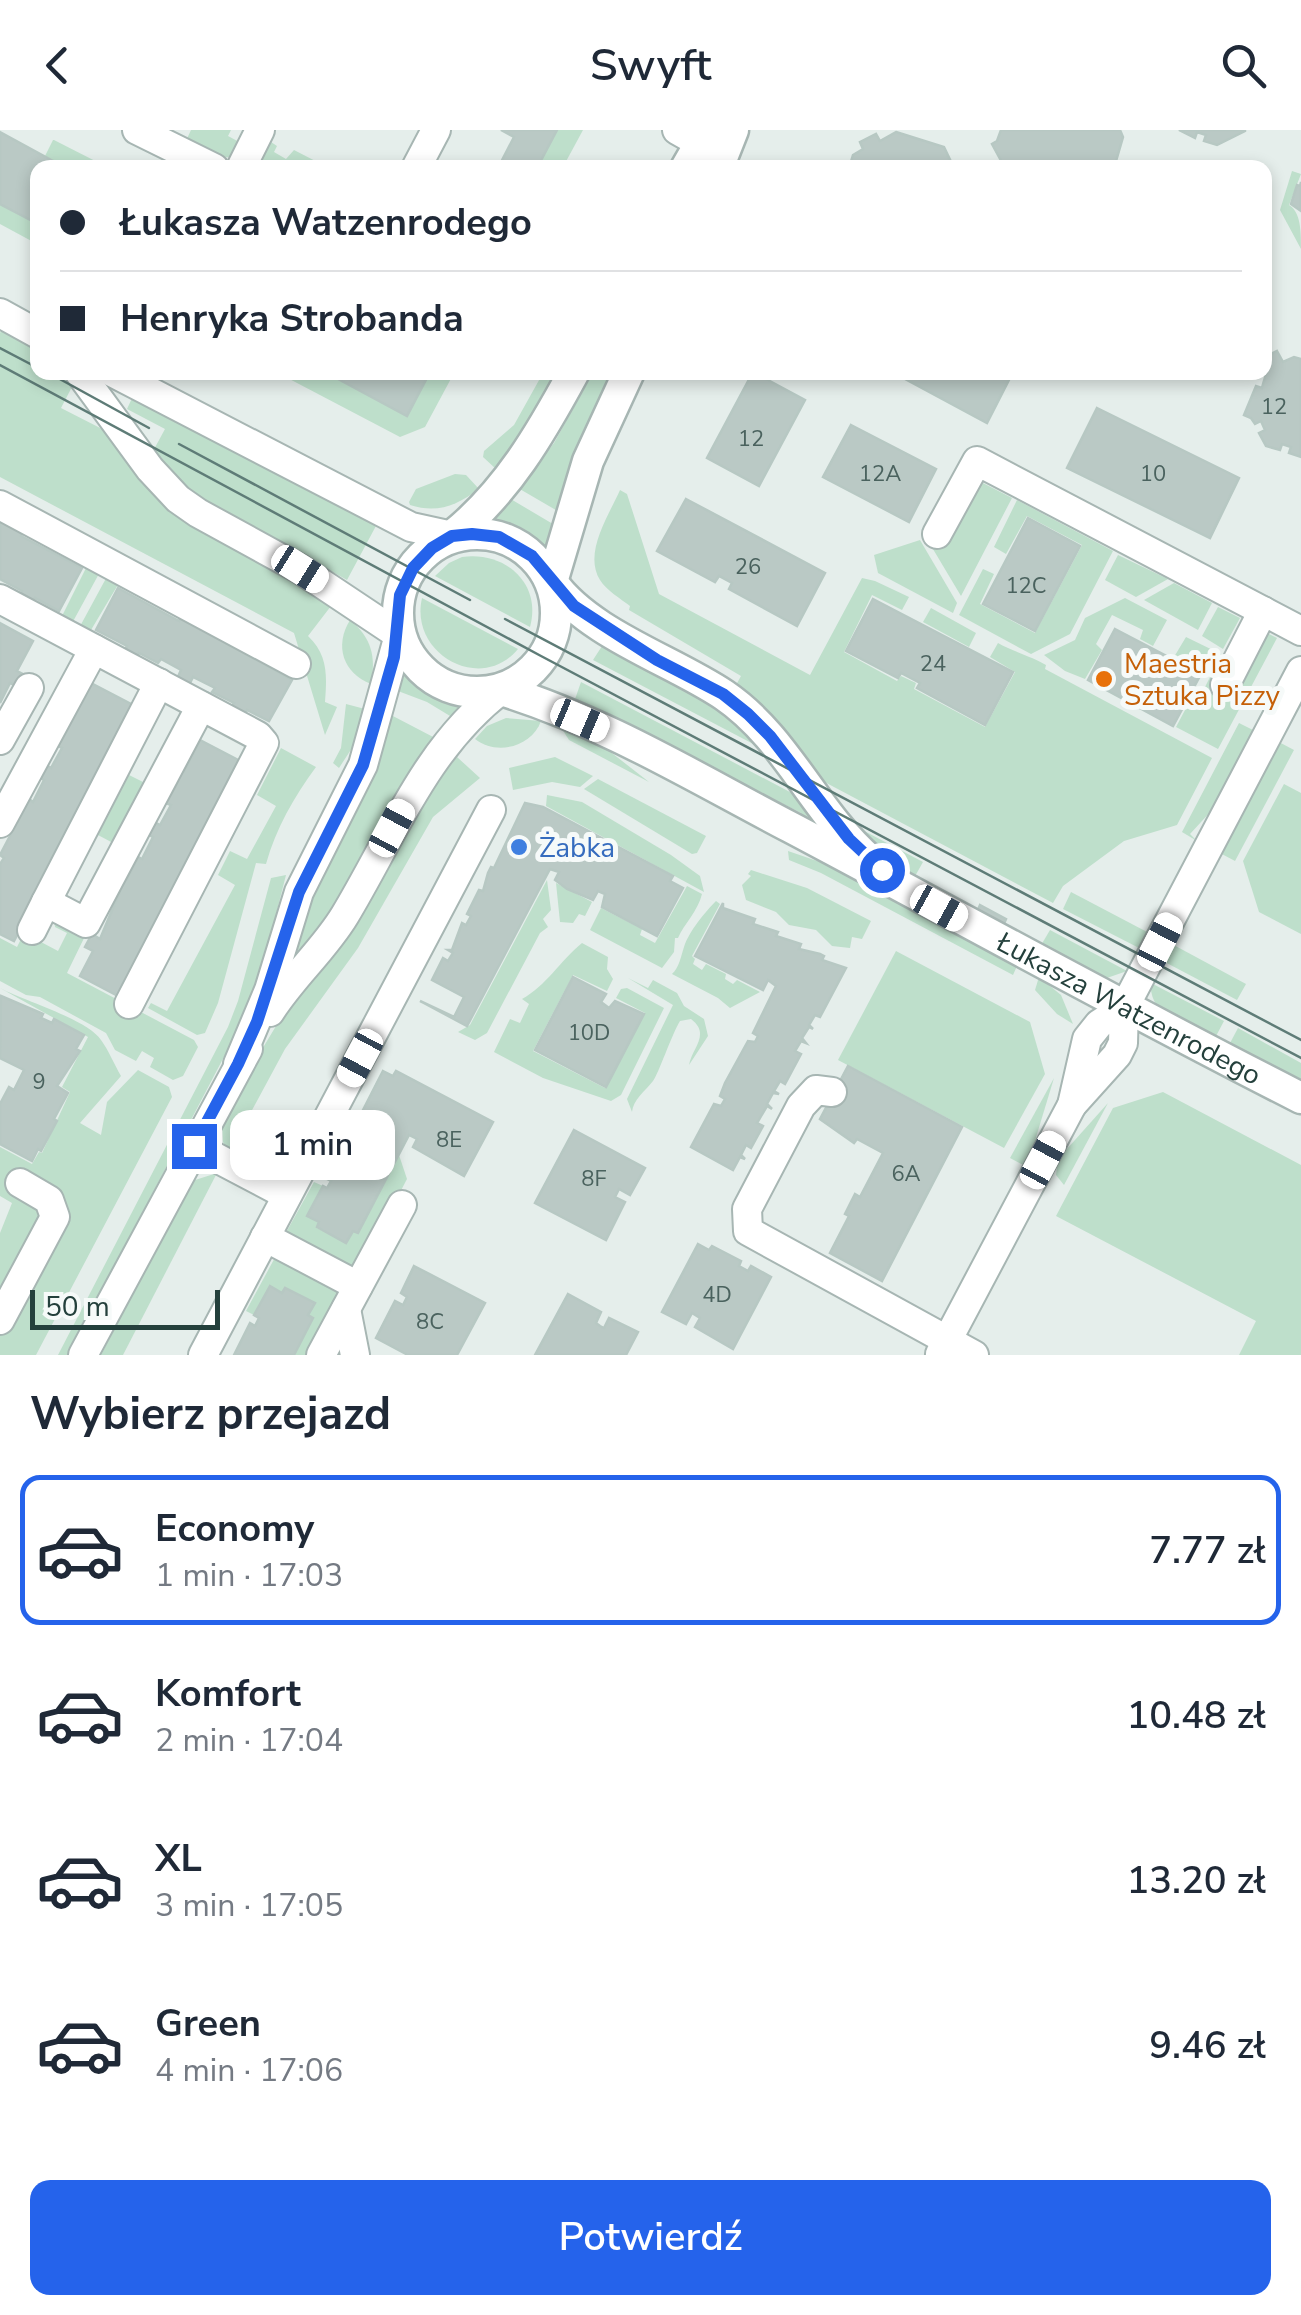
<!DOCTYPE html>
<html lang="pl">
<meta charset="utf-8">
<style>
:root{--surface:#fff;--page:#f6f6f7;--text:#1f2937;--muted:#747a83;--line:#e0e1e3;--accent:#2563eb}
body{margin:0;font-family:"Nunito Sans",sans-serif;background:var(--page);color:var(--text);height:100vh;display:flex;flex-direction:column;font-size:38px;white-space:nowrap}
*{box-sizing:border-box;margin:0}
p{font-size:32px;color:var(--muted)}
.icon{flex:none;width:55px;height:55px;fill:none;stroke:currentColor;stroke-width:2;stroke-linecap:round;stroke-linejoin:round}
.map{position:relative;height:1225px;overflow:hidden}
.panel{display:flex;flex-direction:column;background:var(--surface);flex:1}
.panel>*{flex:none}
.banner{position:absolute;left:30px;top:30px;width:1242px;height:220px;border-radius:20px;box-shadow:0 5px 15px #0003;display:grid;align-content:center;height:220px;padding:0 30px;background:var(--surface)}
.scale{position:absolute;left:30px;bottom:25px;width:190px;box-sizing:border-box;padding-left:10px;border:5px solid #24403c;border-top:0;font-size:28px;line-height:35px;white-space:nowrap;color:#24403c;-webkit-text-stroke:8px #f6faf9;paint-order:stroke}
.end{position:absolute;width:45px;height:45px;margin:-22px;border:12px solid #2563eb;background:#fff;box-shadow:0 0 0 5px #fff}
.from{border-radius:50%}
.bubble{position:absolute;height:70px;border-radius:20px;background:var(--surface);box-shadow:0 5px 15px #0003;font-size:32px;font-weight:600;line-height:70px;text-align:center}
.car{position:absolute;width:30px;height:60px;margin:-30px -15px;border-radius:12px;box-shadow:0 0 8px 2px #0007;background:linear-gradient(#fff 24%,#345 0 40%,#fff 0 76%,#345 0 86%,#fff 0)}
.banner b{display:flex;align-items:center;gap:35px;height:95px;font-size:38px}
.banner b+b{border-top:2px solid var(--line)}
.banner i{width:25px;height:25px;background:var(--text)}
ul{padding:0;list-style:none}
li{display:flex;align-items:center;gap:30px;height:150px;margin:0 20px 15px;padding:0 10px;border:5px solid transparent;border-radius:20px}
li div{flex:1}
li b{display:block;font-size:38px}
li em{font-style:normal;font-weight:600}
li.active{border-color:var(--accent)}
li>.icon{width:90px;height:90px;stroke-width:1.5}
h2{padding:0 30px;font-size:45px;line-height:120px}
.cta{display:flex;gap:20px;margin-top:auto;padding:20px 30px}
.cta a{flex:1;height:115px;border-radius:20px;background:var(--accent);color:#fff;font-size:40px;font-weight:600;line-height:115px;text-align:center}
header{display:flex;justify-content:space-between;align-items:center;height:130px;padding:0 30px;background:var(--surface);font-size:45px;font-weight:600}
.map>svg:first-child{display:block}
.green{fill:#bedfcb}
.building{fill:#bac9c5;stroke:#b7c8c3;stroke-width:2.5}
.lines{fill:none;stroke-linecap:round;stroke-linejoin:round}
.minor-casing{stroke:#a7b6b3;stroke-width:32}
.tertiary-casing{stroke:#a7b6b3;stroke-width:35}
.minor{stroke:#fff;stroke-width:28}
.tertiary{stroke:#fff;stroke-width:30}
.tram{stroke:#5e7c77;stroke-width:2.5}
.route{stroke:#2563eb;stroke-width:12}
.food-dot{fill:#e8710a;stroke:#f6faf9;stroke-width:4}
.shop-dot{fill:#3f7fe0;stroke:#f6faf9;stroke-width:4}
.labels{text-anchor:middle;stroke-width:10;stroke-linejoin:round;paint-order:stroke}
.number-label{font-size:22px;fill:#4a625e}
.food-label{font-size:28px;fill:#c56008;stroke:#f6faf9;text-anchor:start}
.shop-label{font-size:28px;fill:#366cbe;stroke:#f6faf9;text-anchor:start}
.street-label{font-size:28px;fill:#24403c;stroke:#f6faf9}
</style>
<header><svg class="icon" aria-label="back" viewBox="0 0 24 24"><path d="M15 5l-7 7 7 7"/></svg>Swyft<svg class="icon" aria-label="search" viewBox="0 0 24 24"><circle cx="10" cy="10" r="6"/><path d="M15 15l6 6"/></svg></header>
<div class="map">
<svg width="1301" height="1225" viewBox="0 0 1301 1225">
<rect width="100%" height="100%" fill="#e5eeeb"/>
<g class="green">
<polygon points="191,0 231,0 228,6 243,14 231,27 215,28 185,13"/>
<polygon points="557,0 583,0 563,37 537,37"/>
<polygon points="53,10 54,10 107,37 66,37 45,26"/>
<polygon points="268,10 277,16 274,22 286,29 294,20 327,37 275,37 266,33 263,37 253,38"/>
<path d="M1292 41 1301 44 1289 75C1301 82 1301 102 1301 119L1280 80Z"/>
<polygon points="0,74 37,94 37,114 0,94"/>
<path d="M4 195 37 214 38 242 65 243 74 253 61 278 108 302 136 345 167 377 331 476 308 506C328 525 327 545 325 572L337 577 325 605 294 503 0 347V203Z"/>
<polygon points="278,243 325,243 407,285 430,243 454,243 425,297 400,307"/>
<polygon points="543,243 559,243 534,289 496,339 483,327 484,321 514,295"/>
<polygon points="593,243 616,243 561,383 518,358 554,313"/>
<polygon points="133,266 377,394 347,450 184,358 152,323 165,299 127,279"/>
<path d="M455 344 466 345 479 359C457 375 438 384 410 375L409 372 416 359Z"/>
<polygon points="981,352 1012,368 961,466 924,404 946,414"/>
<path d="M620 360 627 364 659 464 810 545 862 448 875 451 909 467 902 480 872 465 844 522 897 551 901 546 916 553 914 559 985 597 1015 542 990 527 998 513C1012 521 1035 528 1046 535L1045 539 1212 628 1177 695 1124 711 1063 756 1053 773 817 648 767 579 736 555 741 546 629 480 630 476C621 469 606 460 600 450 583 423 609 385 620 360Z"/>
<polygon points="509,368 558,397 547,432 510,404 479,397"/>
<polygon points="1017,370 1113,421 1070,504 1031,524 959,485 983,439 994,444 980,474 1035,503 1082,415 1027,386 1006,424 994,417"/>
<polygon points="920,410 957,473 953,483 878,443 874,425"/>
<polygon points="1118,425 1168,449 1136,467 1105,450"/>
<path d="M462 427C505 421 542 453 530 497L435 446 449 433Z"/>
<polygon points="88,434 101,440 70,497 35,477 36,472 62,486"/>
<polygon points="110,441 122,448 91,500 122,518 120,522 78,500"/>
<polygon points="1174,453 1212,473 1198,500 1144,470"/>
<path d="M422 468 518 519C481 564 409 524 422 468Z"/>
<polygon points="1125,468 1167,490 1153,516 1140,509 1143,500 1112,485 1096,514 1102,520 1085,549 1065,541 1044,525 1075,510 1085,488"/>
<polygon points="1218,477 1240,488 1223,519 1202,506"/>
<polygon points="931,478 976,503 969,517 923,492"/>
<path d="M350 490C372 508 376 527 371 554 343 543 334 516 350 490Z"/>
<polygon points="1267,503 1277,508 1218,619 1176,597 1192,567 1199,569 1214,539 1188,526 1184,533 1174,527 1186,507 1225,526 1211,553 1235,566"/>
<path d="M604 513C659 544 716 570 759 617L593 530Z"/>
<polygon points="406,539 440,562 472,571 455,589 427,572 398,561"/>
<polygon points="581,552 805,670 827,699 801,686 801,683 631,597 574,572"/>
<polygon points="346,574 365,579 354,615 339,638 333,633 341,618"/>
<polygon points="391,585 437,609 397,663 334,781 296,831 292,830 311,768 374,644"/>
<path d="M506 588 541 591C532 617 496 626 475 609L487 596Z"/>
<polygon points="1239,593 1257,602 1213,679 1190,704 1197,711 1182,702"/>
<polygon points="562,599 599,613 649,652 569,610"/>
<polygon points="1277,611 1294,620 1235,731 1218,722"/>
<path d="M281 618 316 637C294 667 276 698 266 734L256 733 218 873 205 903 197 905 148 878 151 873 167 881 235 755 218 745 230 721 247 729 276 676 257 665Z"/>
<polygon points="457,627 480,648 433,687 358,818 285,919 229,1023 223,1012 222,992 258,926 276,896 353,797 420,675"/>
<polygon points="555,627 593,646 580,657 552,652 513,660 509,638"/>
<polygon points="129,645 145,653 150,647 113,713 98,705"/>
<polygon points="598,649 706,706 697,723 692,724 584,659"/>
<polygon points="1284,654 1301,663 1301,804 1259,782 1243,731"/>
<polygon points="547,665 582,672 671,725 700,746 704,762 546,676"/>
<polygon points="851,694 923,732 914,748 884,730"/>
<polygon points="788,721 826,734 1017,836 1013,845 821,743 789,730"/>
<polygon points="751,740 807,758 871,791 862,809 852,807 850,818 832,816 816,800 789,795 776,782 746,770 742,755 751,746 748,744"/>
<polygon points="286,745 263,836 238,900 68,1225 58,1225 228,897 238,871 271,748"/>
<polygon points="547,750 551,780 543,789 548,797 540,803 487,903 475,910 458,902 470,895"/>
<polygon points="556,753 592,772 585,786 579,784 573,793 560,792"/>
<path d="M687 756 702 764C698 781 684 794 678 808H675L674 822 662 838 590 800 601 778 642 799 640 805 655 813Z"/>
<polygon points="1071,762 1149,803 1141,819 1063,779"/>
<path d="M716 771 720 774 692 826 695 829 693 834 702 840 706 834 726 844 725 849 733 854 737 850 760 862 730 878 718 868 672 844C679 838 681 826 684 817 689 801 706 781 716 771Z"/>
<polygon points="54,789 87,802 67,843 194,910 198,917 183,946 173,950 150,937 154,928 142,921 136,931 115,920 106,903 40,867 26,865 0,851 0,808 17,817 24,803 58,821 67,803 55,797"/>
<polygon points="1050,800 1127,841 1104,849 1040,817"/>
<path d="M582 813 608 827 607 839 613 849 607 861 573 845 533 921 605 958 645 883 616 868 621 859 627 858 664 878 621 965 611 971 543 948 494 922 510 889 520 893 529 874 522 869C546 856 560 831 582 813Z"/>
<polygon points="1170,813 1246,854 1237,870 1161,830"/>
<polygon points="896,821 1030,892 1045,944 1004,1018 838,930"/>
<polygon points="1039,847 1061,865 1073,894 1057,884 1035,860"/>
<path d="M628 848 648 858 653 850 677 863 684 876 704 889 708 906 689 935C692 918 711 904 691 889L680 891C672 904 658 945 653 951 645 961 633 970 632 982L627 969 673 875Z"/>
<path d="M1151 853 1224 891 1215 908C1190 896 1148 887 1151 853Z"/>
<path d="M0 858C24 871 87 889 101 910 109 921 114 934 121 946L80 993 101 1005 107 972 138 940 169 957 172 967 36 1225H0V1203L44 1139 67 1077 59 1061 20 1038 9 1061 43 1081 0 1173V1103L12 1073 0 1066V1017L32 1034 39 1022 42 1023 70 962 62 957 88 907Z"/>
<polygon points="1238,898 1301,933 1301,953 1229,915"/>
<polygon points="1054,948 1027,1037 1010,1028"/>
<polygon points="1163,962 1301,1035 1301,1225 1239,1225 1256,1191 1056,1086 1113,978"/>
<polygon points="1108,973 1064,1055 1056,1045 1058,1029"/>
<polygon points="399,1025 407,1049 363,1133 355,1140 283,1108 314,1052 323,1056 307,1086 319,1092 317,1098 346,1112 353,1101 358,1103"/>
<polygon points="217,1043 123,1225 101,1225 187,1058 192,1051"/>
<polygon points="278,1122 342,1158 314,1225 294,1225 313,1189 308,1185 314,1173 286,1158 282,1163 270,1156 254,1185 246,1181"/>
</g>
<g class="building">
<polygon points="501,0 557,0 537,38 498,38 514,7"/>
<polygon points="1001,0 1120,0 1123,7 1114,38 1005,38 992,14 997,11"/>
<polygon points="1179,0 1245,0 1245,1 1217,15 1204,11 1206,5 1197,2 1195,8"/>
<polygon points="0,2 66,38 38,38 38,94 0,74"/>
<polygon points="896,2 944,17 954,38 849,38 853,25 863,19 860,12 876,4 880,11"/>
<polygon points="1301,52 1301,81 1291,74 1297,55 1300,56"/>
<polygon points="1277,221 1283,232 1294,227 1301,229 1301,327 1289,323 1291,317 1282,314 1280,320 1266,316 1259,303 1265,300 1261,291 1255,294 1251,288 1244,285 1256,256 1262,258 1263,254 1267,241 1265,227"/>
<polygon points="325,242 430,242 407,286"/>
<polygon points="753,242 805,270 759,356 707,328"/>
<polygon points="892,242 1013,242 987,293"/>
<polygon points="1097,278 1239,348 1210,408 1067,338"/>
<polygon points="851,295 936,339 909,392 823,347"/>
<polygon points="686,369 825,443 797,496 729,459 732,453 719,446 715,452 657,421"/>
<polygon points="1028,388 1080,416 1035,501 983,474"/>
<polygon points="0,390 23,402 21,406 82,438 59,481 35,468 30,476 18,470 22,461 0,449"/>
<polygon points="118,458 179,491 181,487 292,550 269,591 247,580 242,588 229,581 234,573 212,562 215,558 193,547 189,555 177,549 181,540 161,529 158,533 139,523 135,531 122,525 127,516 96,500"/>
<polygon points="873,469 1013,542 985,595 917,558 920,553 901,543 898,548 846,521"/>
<polygon points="0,493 33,511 17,541 25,545 22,552 19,557 10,553 0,573"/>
<polygon points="1115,499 1201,544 1173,596 1088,550"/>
<polygon points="91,553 133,575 101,635 105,637 75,694 71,692 43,745 47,747 14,811 0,804 0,734 4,728 0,725 11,704 3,699 10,687 18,691 29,669 33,672 44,650 37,646 43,633 51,638 62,618 58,616 68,596 67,579 75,583"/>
<polygon points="200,610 242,632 122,868 80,846 93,821 85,817 92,804 100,809 120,761 112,757 118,744 127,749 138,727 142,729 153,707 145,703 152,691 160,695 171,675 166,673 177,653 168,649 175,636 184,641"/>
<polygon points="525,673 543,677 673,746 670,751 683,758 657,806 602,777 605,764 598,761 593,770 567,759 555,750 559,742 550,739 467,896 420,871 454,887 464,867 432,850 443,828 448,831 453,823 448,820 452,820 462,793 466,795 471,786 467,784 479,760 483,761 488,743 491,737 494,738"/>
<polygon points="723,773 723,778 755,789 753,794 778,802 776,806 801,814 799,819 820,824 824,826 822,830 846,838 820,887 815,885 809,895 813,899 809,897 802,908 806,913 801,911 795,921 801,924 785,954 780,951 774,961 779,964 773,963 767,974 772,979 767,976 757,993 763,996 751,1018 746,1015 741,1025 745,1029 740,1027 733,1040 691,1017 714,974 721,976 725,969 720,966 725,953 748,911 755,912 758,906 753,903 776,856 768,850 763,860 695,826"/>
<polygon points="980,775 1006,789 1003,796 977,782"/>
<polygon points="573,847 606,864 601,872 609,878 615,871 644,884 606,957 535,920"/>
<polygon points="1,866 43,884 41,888 52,893 54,889 84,905 76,919 80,921 57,956 68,963 54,989 57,991 41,1021 38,1019 32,1031 0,1014 0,974 9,957 14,960 24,940 0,928"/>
<polygon points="848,936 962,997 882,1151 830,1123 849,1086 845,1084 855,1064 860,1067 883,1023 857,1009 854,1013 820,989"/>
<polygon points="383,941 393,946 396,941 493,992 464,1046 413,1017 417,1009 409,1005 358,1103 353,1101 346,1113 317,1097 319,1092 307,1086 323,1056 327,1058 331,1051 327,1049 350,1005 383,1023 393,1003 360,986"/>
<polygon points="574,1000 645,1038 630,1065 619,1059 615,1067 625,1072 606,1110 535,1073"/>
<polygon points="698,1114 709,1120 712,1116 741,1131 739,1136 748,1141 751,1136 771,1147 733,1219 695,1197 700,1188 692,1183 686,1194 662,1182"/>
<polygon points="414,1136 485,1173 457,1225 408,1225 376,1208 395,1171 403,1175 407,1167 401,1163"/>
<polygon points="270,1156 282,1163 285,1158 315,1173 308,1185 313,1188 294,1225 234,1225 250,1193 255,1196 259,1188 254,1185"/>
<polygon points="568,1164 601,1182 596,1193 600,1196 604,1198 609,1188 638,1202 626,1225 535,1225"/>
</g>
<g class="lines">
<defs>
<g id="minor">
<polyline points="137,0 214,38"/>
<polyline points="677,0 700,13"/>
<polyline points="241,38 260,0"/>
<polyline points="416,38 436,0"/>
<polyline points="0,183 38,204"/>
<polyline points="79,242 150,339 178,369 198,383 300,439 399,505 363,635 299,762 269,860 238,934"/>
<polyline points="112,242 411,397 452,406"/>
<polyline points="0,375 296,534"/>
<polyline points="937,404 977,331 1301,501"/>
<polyline points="0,469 258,606 264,613 129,874"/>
<polyline points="1225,555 1263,481"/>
<polyline points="0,610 29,558"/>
<polyline points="0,693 94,519"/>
<polyline points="46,772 159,553"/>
<polyline points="32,800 46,772 86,793 201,576"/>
<path d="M270 882C292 847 324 820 345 785 392 707 426 617 501 560"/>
<polyline points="832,962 816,960 801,976 747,1079 748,1101 974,1225"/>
<polyline points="1072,975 1117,925 1123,913 1124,878 1301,541"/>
<polyline points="194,1016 287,1065"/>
<polyline points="265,1107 358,1156"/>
<polyline points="346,1179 355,1225"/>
<polyline points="0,1190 55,1087 49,1070 20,1053"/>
<polyline points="940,1224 1072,975 1087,909 1099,894 1124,878"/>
<polyline points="83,1225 248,919"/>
<polyline points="203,1225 491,680"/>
<polyline points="321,1225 402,1075"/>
</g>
<g id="tertiary">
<polyline points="686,38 708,0"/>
<polyline points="718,38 733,0"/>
<circle cx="477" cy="483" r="79"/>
<path d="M452 406C507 362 541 303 574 242"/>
<path d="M552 452C589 504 672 530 724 565 787 608 814 682 871 731"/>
<polyline points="552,452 588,331 629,242"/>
<path id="s1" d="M501 560C603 591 696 648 790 697 960 787 1129 881 1301 968"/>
</g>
</defs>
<use href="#minor" class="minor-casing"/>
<use href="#tertiary" class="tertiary-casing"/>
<use href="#minor" class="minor"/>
<use href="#tertiary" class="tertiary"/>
<g class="tram">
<polyline points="0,218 38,238"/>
<polyline points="0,235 541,526 1301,928"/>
<polyline points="47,242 149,298"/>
<polyline points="179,314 470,470"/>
<polyline points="505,489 1301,910"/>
</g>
</g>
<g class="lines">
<polyline class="route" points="194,1016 238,934 257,892 299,762 363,635 394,527 400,465 413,438 432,418 452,406 472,404 499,407 532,426 574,476 657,530 723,564 748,584 770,606 849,709 882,740"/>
</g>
<circle class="food-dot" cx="1104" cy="549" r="10"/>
<circle class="shop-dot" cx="519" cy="717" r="10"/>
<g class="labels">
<g class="number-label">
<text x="1274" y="284">12</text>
<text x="751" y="316">12</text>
<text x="880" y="351">12A</text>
<text x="1153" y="351">10</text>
<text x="748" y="444">26</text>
<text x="1026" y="463">12C</text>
<text x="933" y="541">24</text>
<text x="589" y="910">10D</text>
<text x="39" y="959">9</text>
<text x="449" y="1017">8E</text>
<text x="906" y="1051">6A</text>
<text x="594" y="1056">8F</text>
<text x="717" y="1172">4D</text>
<text x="430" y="1199">8C</text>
</g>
<g class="food-label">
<text x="1124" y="543">Maestria<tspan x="1124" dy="32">Sztuka Pizzy</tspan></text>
</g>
<g class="shop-label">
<text x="539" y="727">Żabka</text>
</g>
<g class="street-label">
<text dy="10" stroke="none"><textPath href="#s1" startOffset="705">Łukasza Watzenrodego</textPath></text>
</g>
</g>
</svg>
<div class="scale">50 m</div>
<i class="end from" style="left:882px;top:740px"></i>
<i class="end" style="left:194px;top:1016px"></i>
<div class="bubble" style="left:230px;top:980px;width:165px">1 min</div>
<i class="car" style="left:300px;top:439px;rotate:122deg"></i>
<i class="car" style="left:580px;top:590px;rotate:113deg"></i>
<i class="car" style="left:392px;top:698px;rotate:28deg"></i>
<i class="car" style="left:939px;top:778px;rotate:119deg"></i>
<i class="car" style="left:1160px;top:812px;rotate:27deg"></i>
<i class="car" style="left:360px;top:928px;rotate:208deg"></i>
<i class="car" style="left:1043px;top:1030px;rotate:28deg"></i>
<div class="banner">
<b><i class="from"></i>Łukasza Watzenrodego</b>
<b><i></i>Henryka Strobanda</b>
</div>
</div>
<section class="panel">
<h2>Wybierz przejazd</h2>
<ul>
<li class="active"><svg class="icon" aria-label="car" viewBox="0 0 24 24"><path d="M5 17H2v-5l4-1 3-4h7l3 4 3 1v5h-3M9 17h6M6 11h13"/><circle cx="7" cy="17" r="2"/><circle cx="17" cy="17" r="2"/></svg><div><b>Economy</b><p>1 min · 17:03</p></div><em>7.77 zł</em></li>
<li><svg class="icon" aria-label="car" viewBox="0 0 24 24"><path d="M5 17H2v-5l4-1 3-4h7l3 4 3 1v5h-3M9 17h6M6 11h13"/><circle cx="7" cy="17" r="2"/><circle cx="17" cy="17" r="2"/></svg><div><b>Komfort</b><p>2 min · 17:04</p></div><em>10.48 zł</em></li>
<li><svg class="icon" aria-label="car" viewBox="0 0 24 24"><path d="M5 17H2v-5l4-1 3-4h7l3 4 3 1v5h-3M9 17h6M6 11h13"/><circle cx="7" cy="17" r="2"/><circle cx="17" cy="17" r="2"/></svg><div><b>XL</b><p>3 min · 17:05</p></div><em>13.20 zł</em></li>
<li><svg class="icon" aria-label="car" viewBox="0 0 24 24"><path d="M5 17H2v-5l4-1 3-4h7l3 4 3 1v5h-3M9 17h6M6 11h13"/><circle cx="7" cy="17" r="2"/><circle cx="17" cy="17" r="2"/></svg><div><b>Green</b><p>4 min · 17:06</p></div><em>9.46 zł</em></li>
</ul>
<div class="cta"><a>Potwierdź</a></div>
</section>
